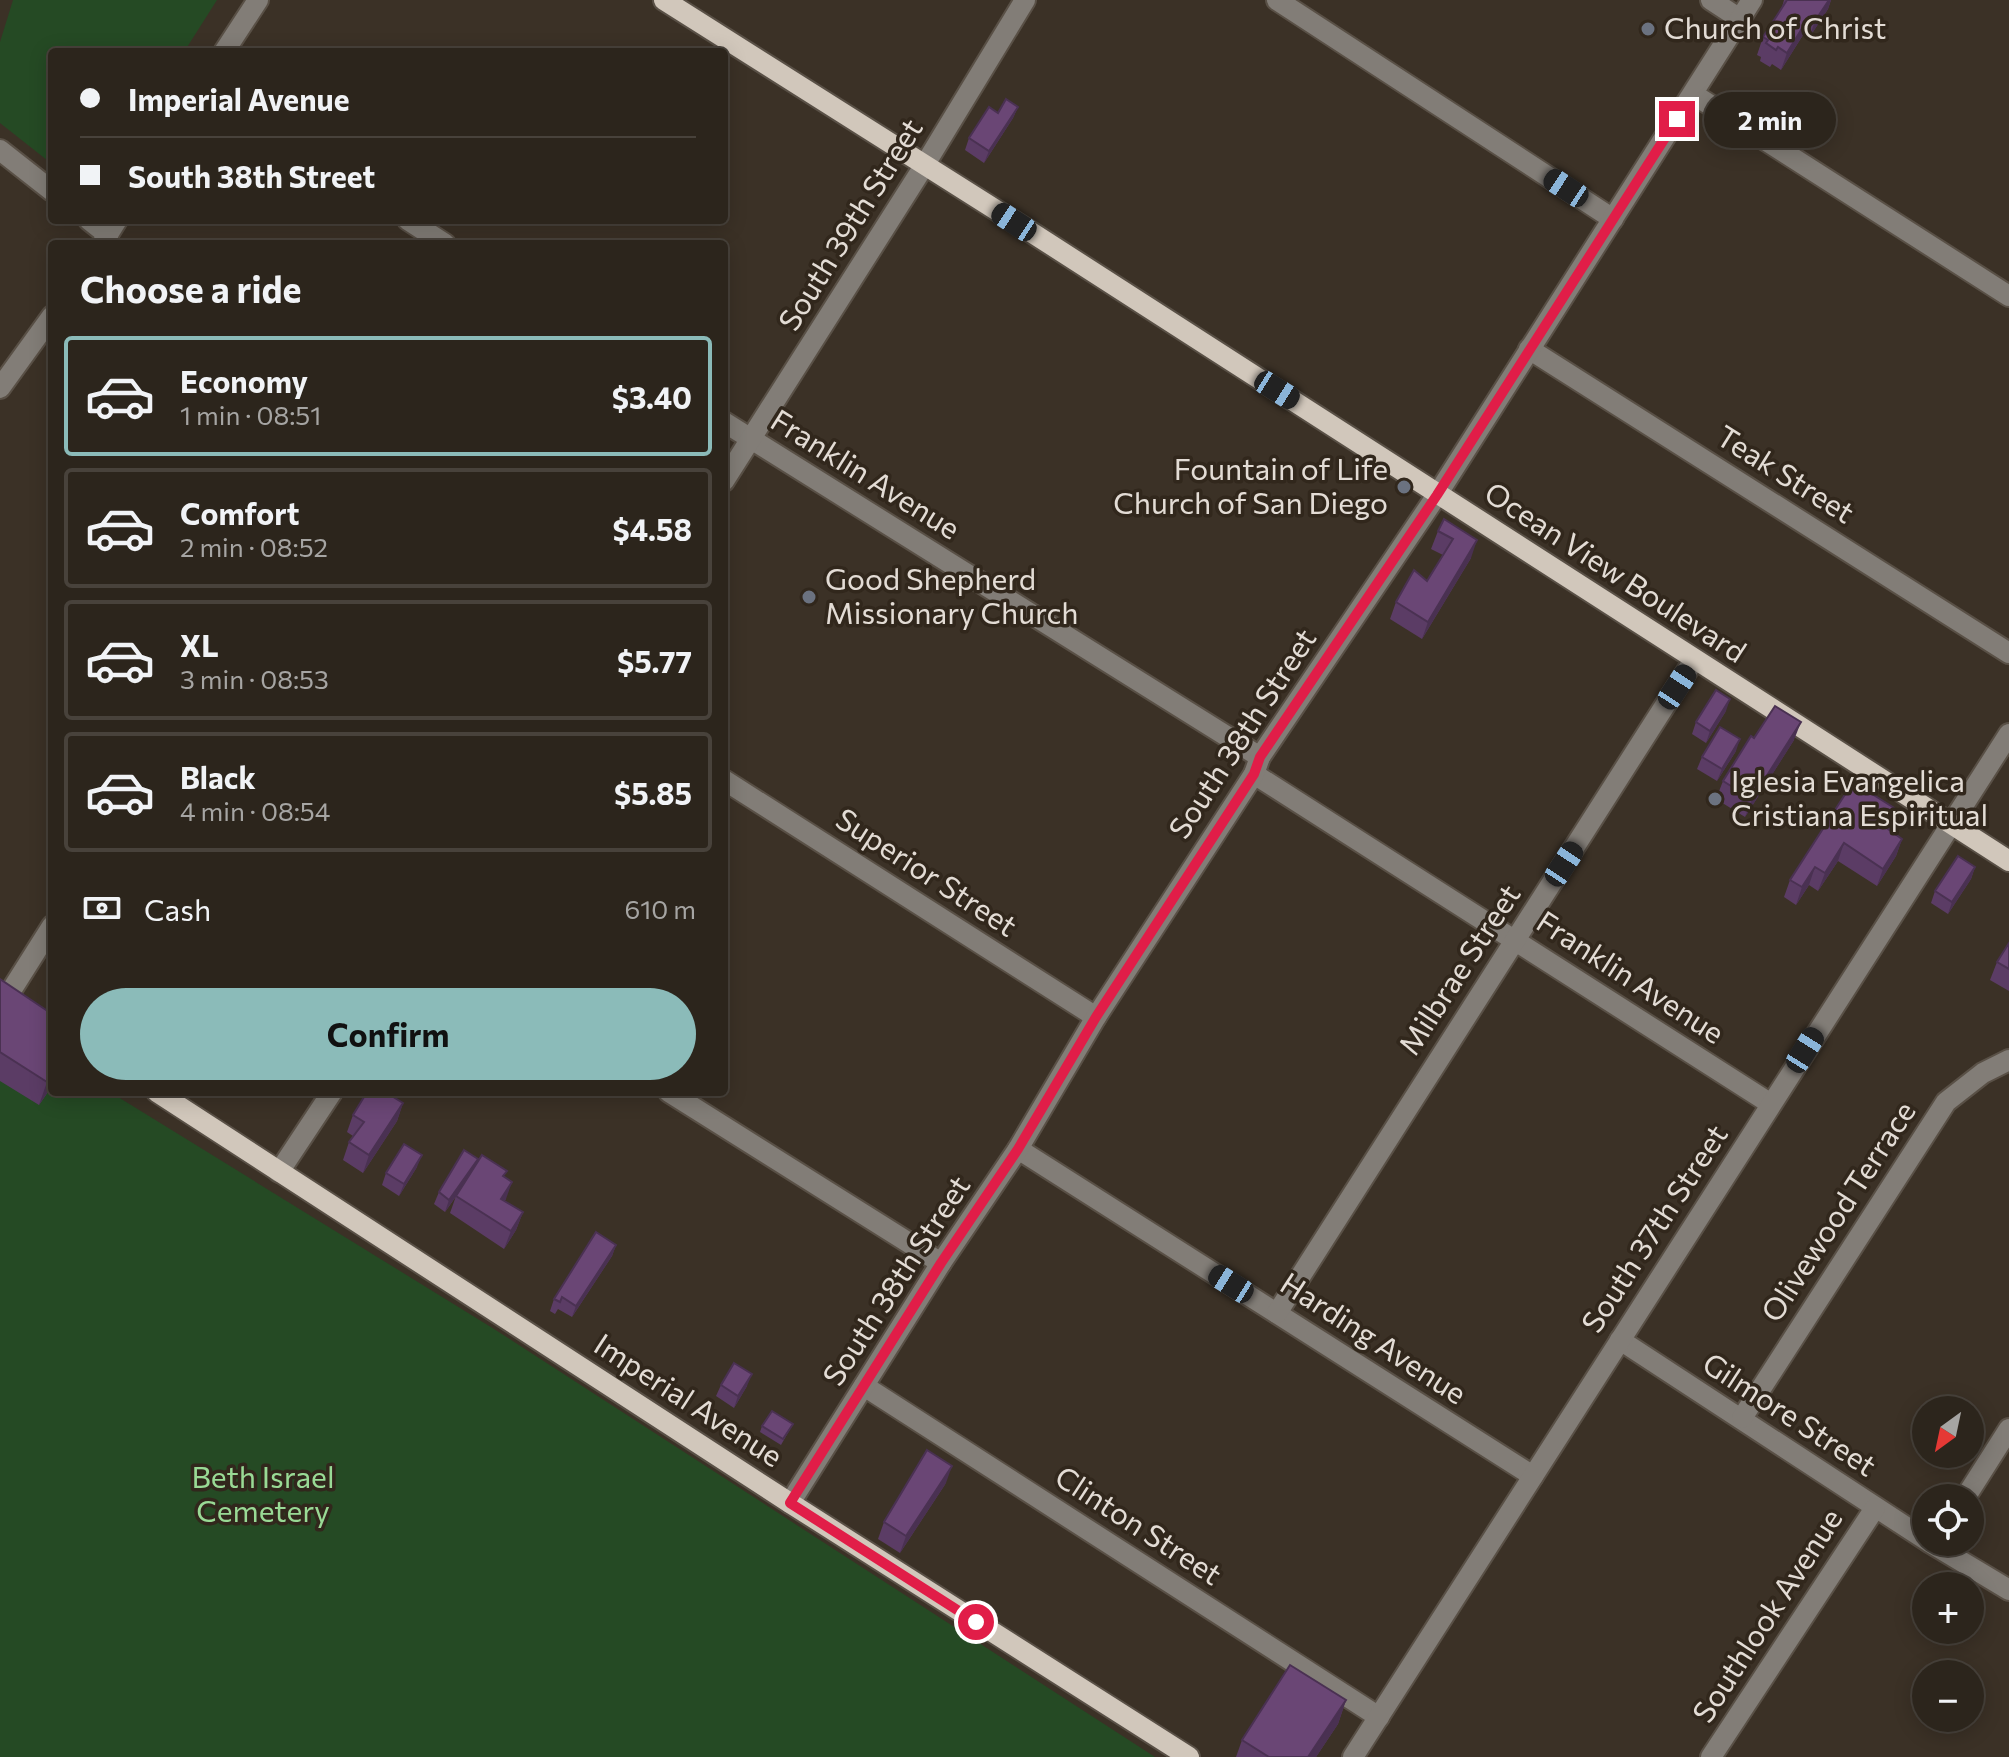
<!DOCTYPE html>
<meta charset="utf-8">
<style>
:root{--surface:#2c251c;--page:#342d25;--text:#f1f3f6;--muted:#a6a5a3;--line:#48423b;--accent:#8bbbb9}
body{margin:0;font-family:Commissioner,sans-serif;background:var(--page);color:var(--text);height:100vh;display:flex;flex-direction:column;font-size:30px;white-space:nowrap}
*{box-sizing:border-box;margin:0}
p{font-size:26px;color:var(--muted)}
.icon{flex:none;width:44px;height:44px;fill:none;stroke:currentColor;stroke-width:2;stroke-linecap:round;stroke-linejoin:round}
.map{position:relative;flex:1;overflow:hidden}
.details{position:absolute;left:48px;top:240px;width:680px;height:856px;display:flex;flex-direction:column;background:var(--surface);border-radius:8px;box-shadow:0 4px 20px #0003,0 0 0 2px var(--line)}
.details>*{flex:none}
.banner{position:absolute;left:48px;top:48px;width:680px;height:176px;border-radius:8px;box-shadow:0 4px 20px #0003,0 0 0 2px var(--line);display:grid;align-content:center;height:176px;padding:0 32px;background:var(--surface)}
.needle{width:52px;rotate:213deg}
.fabs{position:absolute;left:1912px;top:1396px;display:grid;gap:16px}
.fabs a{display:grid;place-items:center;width:72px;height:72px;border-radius:50%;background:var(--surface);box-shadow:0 4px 20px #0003,0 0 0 2px var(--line);font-size:40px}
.end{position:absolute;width:36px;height:36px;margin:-18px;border:10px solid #e11d48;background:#fff;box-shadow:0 0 0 4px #fff}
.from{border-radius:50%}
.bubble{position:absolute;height:56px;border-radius:28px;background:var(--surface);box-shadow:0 4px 20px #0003,0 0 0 2px var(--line);font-size:26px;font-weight:700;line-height:56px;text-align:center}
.car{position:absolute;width:24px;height:48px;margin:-24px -12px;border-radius:10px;box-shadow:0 0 6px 2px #0007;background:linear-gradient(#222 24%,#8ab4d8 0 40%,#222 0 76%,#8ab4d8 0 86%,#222 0)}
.banner b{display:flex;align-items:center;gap:28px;height:76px;font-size:30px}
.banner b+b{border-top:2px solid var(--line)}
.banner i{width:20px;height:20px;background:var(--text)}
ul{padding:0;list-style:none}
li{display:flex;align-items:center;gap:24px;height:120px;margin:0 16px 12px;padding:0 16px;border:4px solid var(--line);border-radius:8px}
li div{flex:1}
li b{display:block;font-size:30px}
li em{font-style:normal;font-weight:700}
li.selected{border-color:var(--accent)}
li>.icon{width:72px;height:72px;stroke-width:1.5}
h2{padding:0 32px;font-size:36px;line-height:96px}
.pay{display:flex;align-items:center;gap:20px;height:88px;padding:0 32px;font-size:30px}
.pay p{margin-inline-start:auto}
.primary-button{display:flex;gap:16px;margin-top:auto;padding:16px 32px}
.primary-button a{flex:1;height:92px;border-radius:48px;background:var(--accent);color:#111;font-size:32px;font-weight:700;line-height:92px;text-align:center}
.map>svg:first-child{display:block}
.green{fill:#254a24}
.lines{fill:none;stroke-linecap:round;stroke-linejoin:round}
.minor-casing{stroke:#595046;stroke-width:24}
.major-casing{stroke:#595046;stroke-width:24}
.minor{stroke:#827d77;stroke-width:20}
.major{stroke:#d1c7bb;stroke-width:20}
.wall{fill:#5b3c65}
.shaded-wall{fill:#4a3152}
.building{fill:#6a4675;stroke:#4a3152;stroke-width:2}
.route{stroke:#e11d48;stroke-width:10}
.worship-dot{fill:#6b7280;stroke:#31271c;stroke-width:3}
.labels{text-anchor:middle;stroke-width:7;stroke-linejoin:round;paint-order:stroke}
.poi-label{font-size:30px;fill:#e3dcd5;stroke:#31271c;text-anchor:start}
.street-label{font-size:30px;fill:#e3dcd5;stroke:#31271c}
.park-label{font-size:30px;fill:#99da95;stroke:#31271c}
</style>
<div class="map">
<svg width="2009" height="1757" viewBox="0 0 2009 1757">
<rect width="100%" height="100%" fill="#3b3126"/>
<g class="green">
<polygon points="13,0 217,0 184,52 52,52 52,164 0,123 0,42"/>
<polygon points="0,1010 52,1044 52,1092 110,1092 494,1329 1155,1757 0,1757"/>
</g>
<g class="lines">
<defs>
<g id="minor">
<polyline points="1277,0 1613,219"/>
<polyline points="1711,0 1740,19"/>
<polyline points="224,52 258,0"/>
<polyline points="1693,94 2009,296"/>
<polyline points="0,150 52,191"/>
<polyline points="89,220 108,235"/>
<polyline points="408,220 445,244"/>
<polyline points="102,244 117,220"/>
<polyline points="1529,349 2009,653"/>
<polyline points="0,388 52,316"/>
<polyline points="724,422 1260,757"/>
<polyline points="724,481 924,166 1025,0"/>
<polyline points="1254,774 1771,1104"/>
<polyline points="724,780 1096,1017"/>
<polyline points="9,994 52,926"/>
<polyline points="669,1092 941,1263"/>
<polyline points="1018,1149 1533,1476"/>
<polyline points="279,1172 332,1092"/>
<polyline points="1277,1313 1694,660"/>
<polyline points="1620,1340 1926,1540"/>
<polyline points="864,1386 1379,1717"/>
<polyline points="1742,1418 1946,1102 1983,1073 2009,1060"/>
<polyline points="1965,1498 2009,1429"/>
<polyline points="790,1503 941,1263 1018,1149 1096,1017 1254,774 1260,757 1437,495 1752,0"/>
<polyline points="1929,1542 2009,1590"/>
<polyline points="1353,1757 2009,734"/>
<polyline points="1711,1757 1875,1508"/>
</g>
<g id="major">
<polyline points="664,0 1034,234 2009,861"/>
<polyline points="157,1092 790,1503 1189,1757"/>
</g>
</defs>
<use href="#minor" class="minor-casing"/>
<use href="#major" class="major-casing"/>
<use href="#minor" class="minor"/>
<use href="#major" class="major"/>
</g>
<g class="wall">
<polygon points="1784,0 1831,0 1828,9 1809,38 1803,35 1781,70 1772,64 1770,67 1760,61 1761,57 1757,55 1763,37 1782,7"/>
<polygon points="1018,107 1013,118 984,163 965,150 969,138 998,113"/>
<polygon points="1444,519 1471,558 1422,639 1390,619 1396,602 1427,581 1443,555 1431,549 1438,531"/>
<polygon points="1726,711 1706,743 1692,734 1696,722"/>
<polygon points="1754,738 1794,740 1745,817 1716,799 1723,781"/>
<polygon points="1736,751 1717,781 1697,769 1702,757"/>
<polygon points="1853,782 1892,829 1891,831 1902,839 1896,856 1877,886 1838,861 1818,891 1809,885 1796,905 1784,897 1790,880"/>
<polygon points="1975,867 1971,879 1948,914 1931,903 1935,891"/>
<polygon points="2009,943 2009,991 1990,980 1997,962"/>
<polygon points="0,979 52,1086 39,1105 0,1081"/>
<polygon points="403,1103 397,1121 363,1173 343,1160 349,1142 353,1136 347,1132 353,1115"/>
<polygon points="478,1159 475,1166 504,1177 506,1199 504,1201 523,1212 516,1230 504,1249 450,1213 456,1196 462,1188 445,1212 434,1204 439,1192"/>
<polygon points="417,1167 399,1196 382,1185 386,1173"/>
<polygon points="616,1245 612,1256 572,1317 558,1309 555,1314 550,1311 554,1299"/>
<polygon points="721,1385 747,1386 734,1408 716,1396"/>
<polygon points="793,1424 781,1445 760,1432 762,1426"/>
<polygon points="946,1483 900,1553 878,1539 884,1522"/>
<polygon points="1346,1700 1338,1724 1316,1757 1236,1757 1242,1740"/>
</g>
<g class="shaded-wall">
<polygon points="1829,0 1831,0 1828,9 1809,38 1815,21"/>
<polygon points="1809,17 1803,35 1781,70 1787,53"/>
<polygon points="1018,107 1013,118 984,163 989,151"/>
<polygon points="1477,540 1471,558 1422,639 1428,622"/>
<polygon points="1730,699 1726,711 1706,743 1710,731"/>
<polygon points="1801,722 1794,740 1745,817 1752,799"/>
<polygon points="1740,739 1736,751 1717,781 1722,769"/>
<polygon points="1899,811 1892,829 1881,847 1888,829"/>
<polygon points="1902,839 1896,856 1877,886 1883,869"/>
<polygon points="1844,843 1838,861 1818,891 1825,873"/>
<polygon points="1815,867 1809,885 1796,905 1802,887"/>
<polygon points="1975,867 1971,879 1948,914 1952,902"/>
<polygon points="52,1075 52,1086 39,1105 47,1082"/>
<polygon points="403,1103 397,1121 363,1173 369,1155"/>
<polygon points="422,1155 417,1167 399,1196 404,1184"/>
<polygon points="478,1159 474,1170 445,1212 449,1200"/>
<polygon points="512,1182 506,1199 494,1217 501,1199"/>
<polygon points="523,1212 516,1230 504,1249 511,1231"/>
<polygon points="616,1245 612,1256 572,1317 576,1306"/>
<polygon points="752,1374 747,1386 734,1408 738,1396"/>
<polygon points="952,1466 946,1483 900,1553 906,1536"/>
<polygon points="1346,1700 1338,1724 1316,1757 1308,1757"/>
</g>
<g class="building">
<polygon points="1787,0 1829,0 1815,21 1809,17 1787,53 1778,47 1776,50 1766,43 1768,40 1763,37"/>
<polygon points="1006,99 1018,107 989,151 969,138 989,107 998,113"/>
<polygon points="1444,519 1477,540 1428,622 1396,602 1414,570 1427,581 1453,539 1438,531"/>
<polygon points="1716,690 1730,699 1710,731 1696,722"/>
<polygon points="1775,706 1801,722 1752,799 1723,781 1751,736 1754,738"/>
<polygon points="1720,727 1740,739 1722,769 1702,757"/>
<polygon points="1853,782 1899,811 1888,829 1902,839 1883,869 1844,843 1825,873 1815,867 1802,887 1790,880"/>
<polygon points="1958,856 1975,867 1952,902 1935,891"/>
<polygon points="2009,943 2009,969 1997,962"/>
<polygon points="0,979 52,1014 52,1075 47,1082 0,1052"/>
<polygon points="367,1092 385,1092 403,1103 369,1155 349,1142 364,1122 353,1115"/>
<polygon points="404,1144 422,1155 404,1184 386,1173"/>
<polygon points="464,1150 478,1159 449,1200 439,1192"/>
<polygon points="482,1155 507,1171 503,1176 512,1182 501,1199 523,1212 511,1231 456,1196"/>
<polygon points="596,1232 616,1245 576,1306 562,1297 560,1302 554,1299"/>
<polygon points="734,1363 752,1374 738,1396 721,1385"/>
<polygon points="772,1411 793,1424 783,1439 762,1426"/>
<polygon points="927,1450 952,1466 906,1536 884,1522"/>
<polygon points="1290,1665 1346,1700 1308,1757 1269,1757 1242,1740"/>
</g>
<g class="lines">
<polyline class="route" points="976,1622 790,1503 941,1263 1018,1149 1096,1017 1254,774 1260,757 1437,495 1677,119"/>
</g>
<g class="worship-dot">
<circle cx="1648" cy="29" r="8"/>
<circle cx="1404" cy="487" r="8"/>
<circle cx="809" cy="597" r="8"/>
<circle cx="1715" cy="799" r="8"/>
</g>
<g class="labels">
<g class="poi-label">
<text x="1664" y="39">Church of Christ</text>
<text x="1388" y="480" text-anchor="end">Fountain of Life<tspan x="1388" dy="34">Church of San Diego</tspan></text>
<text x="825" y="590">Good Shepherd<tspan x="825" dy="34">Missionary Church</tspan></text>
<text x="1731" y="792">Iglesia Evangelica<tspan x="1731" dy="34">Cristiana Espiritual</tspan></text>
</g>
<g class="street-label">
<text transform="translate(851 225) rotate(-58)" y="10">South 39th Street</text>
<text transform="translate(865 475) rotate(32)" y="10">Franklin Avenue</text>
<text transform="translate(1785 475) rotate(32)" y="10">Teak Street</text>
<text transform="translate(1615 573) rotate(33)" y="10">Ocean View Boulevard</text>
<text transform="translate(1243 734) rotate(-57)" y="10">South 38th Street</text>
<text transform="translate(926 873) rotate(33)" y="10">Superior Street</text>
<text transform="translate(1460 970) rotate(-57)" y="10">Milbrae Street</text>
<text transform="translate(1630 978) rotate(33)" y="10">Franklin Avenue</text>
<text transform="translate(1839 1212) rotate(-57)" y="10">Olivewood Terrace</text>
<text transform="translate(1655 1229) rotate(-57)" y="10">South 37th Street</text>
<text transform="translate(897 1281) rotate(-57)" y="10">South 38th Street</text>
<text transform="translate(1373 1339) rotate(33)" y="10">Harding Avenue</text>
<text transform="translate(688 1401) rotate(33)" y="10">Imperial Avenue</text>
<text transform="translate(1789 1415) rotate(33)" y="10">Gilmore Street</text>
<text transform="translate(1138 1526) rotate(33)" y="10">Clinton Street</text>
<text transform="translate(1768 1616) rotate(-57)" y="10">Southlook Avenue</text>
</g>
<g class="park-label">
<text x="263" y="1488">Beth Israel<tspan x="263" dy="34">Cemetery</tspan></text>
</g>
</g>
</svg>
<div class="fabs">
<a><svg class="needle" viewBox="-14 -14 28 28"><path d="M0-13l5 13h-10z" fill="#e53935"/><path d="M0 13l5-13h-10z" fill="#a6a5a3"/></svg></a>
<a><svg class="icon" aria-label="locate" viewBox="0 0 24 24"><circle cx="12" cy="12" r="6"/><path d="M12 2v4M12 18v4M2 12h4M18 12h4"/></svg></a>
<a>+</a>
<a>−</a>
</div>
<i class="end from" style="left:976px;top:1622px"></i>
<i class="end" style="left:1677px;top:119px"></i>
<div class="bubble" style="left:1704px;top:92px;width:132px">2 min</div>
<i class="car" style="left:1566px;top:188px;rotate:303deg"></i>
<i class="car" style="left:1014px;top:222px;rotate:303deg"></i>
<i class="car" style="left:1277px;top:390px;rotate:122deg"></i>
<i class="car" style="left:1677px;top:687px;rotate:33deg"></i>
<i class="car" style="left:1564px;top:864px;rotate:33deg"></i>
<i class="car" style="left:1805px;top:1050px;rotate:32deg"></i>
<i class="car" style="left:1231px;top:1284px;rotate:302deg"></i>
<div class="banner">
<b><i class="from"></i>Imperial Avenue</b>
<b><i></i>South 38th Street</b>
</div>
<section class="details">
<h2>Choose a ride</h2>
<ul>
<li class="selected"><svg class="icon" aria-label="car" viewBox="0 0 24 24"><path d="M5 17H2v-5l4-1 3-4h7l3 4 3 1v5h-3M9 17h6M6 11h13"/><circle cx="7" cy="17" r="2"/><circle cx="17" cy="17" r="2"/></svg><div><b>Economy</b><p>1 min · 08:51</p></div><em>$3.40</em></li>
<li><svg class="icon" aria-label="car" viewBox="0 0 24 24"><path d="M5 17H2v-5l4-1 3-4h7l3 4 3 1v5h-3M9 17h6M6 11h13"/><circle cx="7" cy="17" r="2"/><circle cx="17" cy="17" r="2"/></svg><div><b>Comfort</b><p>2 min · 08:52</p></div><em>$4.58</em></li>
<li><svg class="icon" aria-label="car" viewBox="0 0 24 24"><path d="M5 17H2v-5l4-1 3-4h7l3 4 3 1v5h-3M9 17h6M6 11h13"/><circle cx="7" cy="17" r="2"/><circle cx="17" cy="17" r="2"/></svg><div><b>XL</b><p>3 min · 08:53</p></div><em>$5.77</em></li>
<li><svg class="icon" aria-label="car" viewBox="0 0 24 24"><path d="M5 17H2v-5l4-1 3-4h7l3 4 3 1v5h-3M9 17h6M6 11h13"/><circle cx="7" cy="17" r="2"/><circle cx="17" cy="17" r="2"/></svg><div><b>Black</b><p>4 min · 08:54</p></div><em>$5.85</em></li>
</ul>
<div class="pay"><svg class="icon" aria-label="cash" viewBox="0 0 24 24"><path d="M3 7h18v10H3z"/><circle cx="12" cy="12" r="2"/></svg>Cash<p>610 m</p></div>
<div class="primary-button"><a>Confirm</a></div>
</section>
</div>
